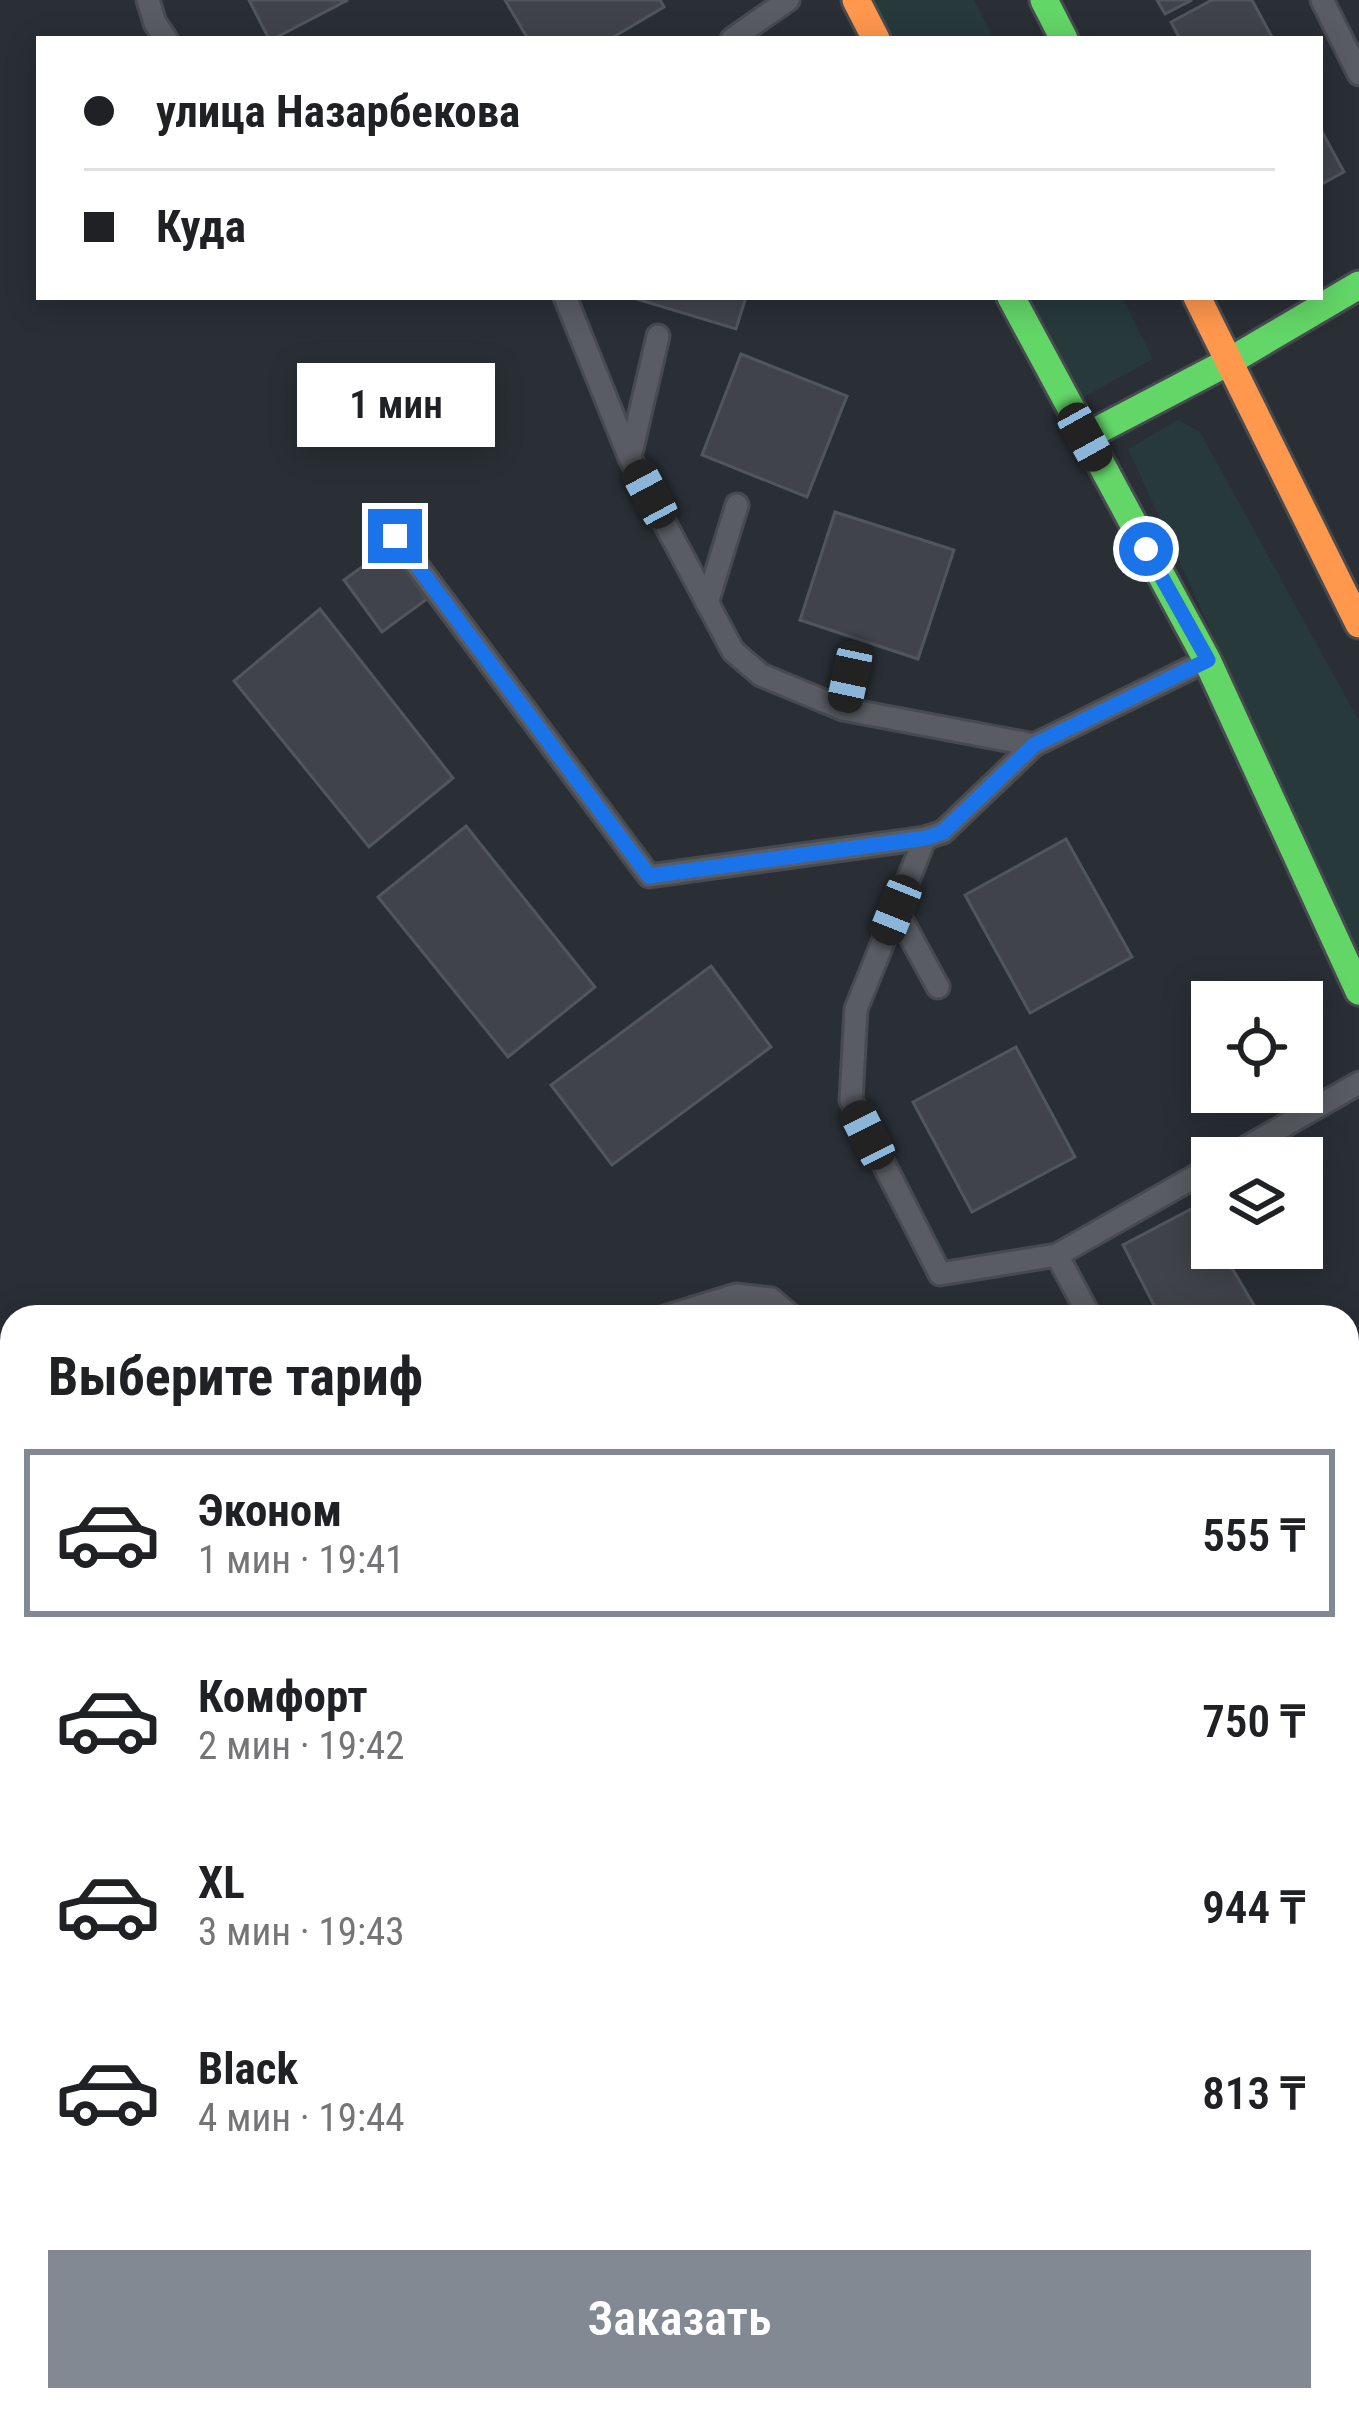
<!DOCTYPE html>
<html lang="ru">
<meta charset="utf-8">
<style>
:root{--surface:#fff;--page:#f2f2f2;--text:#202124;--muted:#757577;--line:#e0e0e0;--accent:#838993}
body{margin:0;font-family:"Roboto Condensed",sans-serif;background:var(--page);color:var(--text);height:100vh;display:flex;flex-direction:column;font-size:45px;white-space:nowrap}
*{box-sizing:border-box;margin:0}
p{font-size:39px;color:var(--muted)}
.icon{flex:none;width:66px;height:66px;fill:none;stroke:currentColor;stroke-width:2;stroke-linecap:round;stroke-linejoin:round}
.map{position:relative;flex:1;overflow:hidden}
.details{position:absolute;left:0px;top:1305px;width:1359px;height:1107px;display:flex;flex-direction:column;background:var(--surface);border-radius:36px 36px 0 0;box-shadow:0 6px 30px #0003}
.details>*{flex:none}
.banner{position:absolute;left:36px;top:36px;width:1287px;height:264px;border-radius:0px;box-shadow:0 6px 30px #0003;display:grid;align-content:center;height:264px;padding:0 48px;background:var(--surface)}
.fabs{position:absolute;left:1191px;top:981px;display:grid;gap:24px}
.fabs a{display:grid;place-items:center;width:132px;height:132px;border-radius:0px;background:var(--surface);box-shadow:0 6px 30px #0003;font-size:60px}
.end{position:absolute;width:54px;height:54px;margin:-27px;border:15px solid #1a73e8;background:#fff;box-shadow:0 0 0 6px #fff}
.from{border-radius:50%}
.bubble{position:absolute;height:84px;border-radius:0px;background:var(--surface);box-shadow:0 6px 30px #0003;font-size:39px;font-weight:600;line-height:84px;text-align:center}
.car{position:absolute;width:36px;height:72px;margin:-36px -18px;border-radius:15px;box-shadow:0 0 9px 3px #0007;background:linear-gradient(#222 24%,#8ab4d8 0 40%,#222 0 76%,#8ab4d8 0 86%,#222 0)}
.banner b{display:flex;align-items:center;gap:42px;height:114px;font-size:45px}
.banner b+b{border-top:3px solid var(--line)}
.banner i{width:30px;height:30px;background:var(--text)}
ul{padding:0;list-style:none}
li{display:flex;align-items:center;gap:36px;height:168px;margin:0 24px 18px;padding:0 24px;border:6px solid transparent;border-radius:0px}
li div{flex:1}
li b{display:block;font-size:45px}
li em{font-style:normal;font-weight:600}
li.active{border-color:var(--accent)}
li>.icon{width:108px;height:108px;stroke-width:1.5}
h2{padding:0 48px;font-size:54px;line-height:144px}
.cta{display:flex;gap:24px;margin-top:auto;padding:24px 48px}
.cta a{flex:1;height:138px;border-radius:0px;background:var(--accent);color:#fff;font-size:48px;font-weight:600;line-height:138px;text-align:center}
.map>svg:first-child{display:block}
.green{fill:#27393b}
.building{fill:#40444a;stroke:#51565d;stroke-width:3}
.lines{fill:none;stroke-linecap:round;stroke-linejoin:round}
.lane-casing{stroke:#474b50;stroke-width:27}
.fast-casing{stroke:#474b50;stroke-width:33}
.slow-casing{stroke:#474b50;stroke-width:33}
.lane{stroke:#595d63;stroke-width:21}
.fast{stroke:#63d668;stroke-width:27}
.slow{stroke:#ff974d;stroke-width:27}
.route{stroke:#1a73e8;stroke-width:15}
</style>
<div class="map">
<svg width="1359" height="2411" viewBox="0 0 1359 2411">
<rect width="100%" height="100%" fill="#292f35"/>
<g class="green">
<polygon points="858,0 974,0 994,39 879,39"/>
<polygon points="1018,297 1122,297 1153,359 1075,402"/>
<polygon points="1178,420 1200,432 1359,721 1359,955 1128,449"/>
</g>
<g class="building">
<polygon points="249,0 348,0 273,39 269,39"/>
<polygon points="505,0 660,0 664,7 610,39 528,39"/>
<polygon points="1157,0 1192,0 1165,14"/>
<polygon points="1212,0 1252,0 1273,39 1180,39 1171,22"/>
<polygon points="1320,128 1344,172 1320,185"/>
<polygon points="630,297 746,297 736,329"/>
<polygon points="741,354 847,396 807,497 702,455"/>
<polygon points="835,512 954,550 918,659 800,620"/>
<polygon points="389,547 427,599 382,632 344,580"/>
<polygon points="320,609 453,778 369,847 234,681"/>
<polygon points="466,826 595,987 508,1057 378,897"/>
<polygon points="1066,839 1132,957 1030,1013 965,895"/>
<polygon points="711,966 771,1047 612,1165 551,1085"/>
<polygon points="1016,1047 1075,1157 972,1212 913,1102"/>
<polygon points="1195,1207 1212,1235 1212,1248 1220,1248 1261,1317 1160,1317 1123,1245"/>
<polygon points="1094,2400 1182,2400 1183,2411 1095,2411"/>
</g>
<g class="lines">
<defs>
<g id="lane">
<polyline points="148,0 155,23 166,39"/>
<polyline points="1322,0 1359,74"/>
<polyline points="732,39 788,0"/>
<polyline points="565,297 630,458 733,651 761,675 843,709 1034,745"/>
<polyline points="630,457 658,336"/>
<polyline points="395,536 649,876 925,838 943,832 1034,745 1201,663"/>
<polyline points="707,603 737,505"/>
<polyline points="843,709 850,677"/>
<polyline points="925,838 856,1009 851,1100 940,1274 1057,1255 1212,1167"/>
<polyline points="896,910 938,987"/>
<polyline points="1228,1158 1359,1083"/>
<polyline points="1057,1255 1090,1317"/>
<polyline points="665,1317 736,1295 771,1299 792,1317"/>
<polyline points="1240,2400 1241,2411"/>
</g>
<g id="fast">
<polyline points="1044,0 1064,39"/>
<polyline points="1011,297 1207,660 1359,991"/>
<polyline points="1085,437 1230,361 1359,285"/>
<polyline points="1347,1792 1359,1791"/>
<polyline points="0,2264 12,2279"/>
<polyline points="104,2400 113,2411"/>
</g>
<g id="slow">
<polyline points="856,0 876,39"/>
<polyline points="1197,297 1359,624"/>
<polyline points="0,1865 10,1870"/>
</g>
</defs>
<use href="#lane" class="lane-casing"/>
<use href="#fast" class="fast-casing"/>
<use href="#slow" class="slow-casing"/>
<use href="#lane" class="lane"/>
<use href="#fast" class="fast"/>
<use href="#slow" class="slow"/>
</g>
<g class="lines">
<polyline class="route" points="395,536 649,876 926,838 943,832 1034,745 1208,660 1146,549"/>
</g>
</svg>
<div class="fabs">
<a><svg class="icon" aria-label="locate" viewBox="0 0 24 24"><circle cx="12" cy="12" r="6"/><path d="M12 2v4M12 18v4M2 12h4M18 12h4"/></svg></a>
<a><svg class="icon" aria-label="layers" viewBox="0 0 24 24"><path d="M12 4l9 5-9 5-9-5zM3 14l9 5 9-5"/></svg></a>
</div>
<i class="end from" style="left:1146px;top:549px"></i>
<i class="end" style="left:395px;top:536px"></i>
<div class="bubble" style="left:297px;top:363px;width:198px">1 мин</div>
<i class="car" style="left:1085px;top:437px;rotate:151deg"></i>
<i class="car" style="left:650px;top:494px;rotate:332deg"></i>
<i class="car" style="left:850px;top:677px;rotate:192deg"></i>
<i class="car" style="left:896px;top:910px;rotate:202deg"></i>
<i class="car" style="left:868px;top:1135px;rotate:333deg"></i>
<div class="banner">
<b><i class="from"></i>улица Назарбекова</b>
<b><i></i>Куда</b>
</div>
<section class="details">
<h2>Выберите тариф</h2>
<ul>
<li class="active"><svg class="icon" aria-label="car" viewBox="0 0 24 24"><path d="M5 17H2v-5l4-1 3-4h7l3 4 3 1v5h-3M9 17h6M6 11h13"/><circle cx="7" cy="17" r="2"/><circle cx="17" cy="17" r="2"/></svg><div><b>Эконом</b><p>1 мин · 19:41</p></div><em>555 ₸</em></li>
<li><svg class="icon" aria-label="car" viewBox="0 0 24 24"><path d="M5 17H2v-5l4-1 3-4h7l3 4 3 1v5h-3M9 17h6M6 11h13"/><circle cx="7" cy="17" r="2"/><circle cx="17" cy="17" r="2"/></svg><div><b>Комфорт</b><p>2 мин · 19:42</p></div><em>750 ₸</em></li>
<li><svg class="icon" aria-label="car" viewBox="0 0 24 24"><path d="M5 17H2v-5l4-1 3-4h7l3 4 3 1v5h-3M9 17h6M6 11h13"/><circle cx="7" cy="17" r="2"/><circle cx="17" cy="17" r="2"/></svg><div><b>XL</b><p>3 мин · 19:43</p></div><em>944 ₸</em></li>
<li><svg class="icon" aria-label="car" viewBox="0 0 24 24"><path d="M5 17H2v-5l4-1 3-4h7l3 4 3 1v5h-3M9 17h6M6 11h13"/><circle cx="7" cy="17" r="2"/><circle cx="17" cy="17" r="2"/></svg><div><b>Black</b><p>4 мин · 19:44</p></div><em>813 ₸</em></li>
</ul>
<div class="cta"><a>Заказать</a></div>
</section>
</div>
